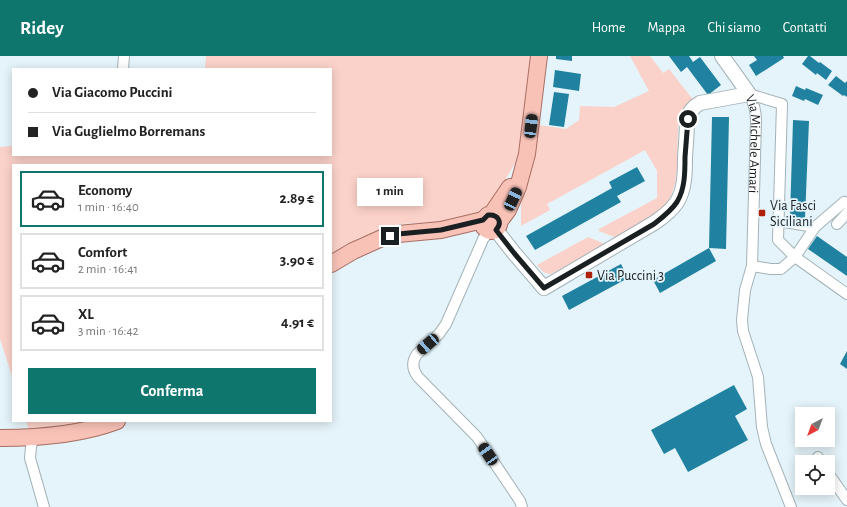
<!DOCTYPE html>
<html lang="it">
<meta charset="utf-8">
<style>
:root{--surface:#fff;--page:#f2f2f2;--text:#222;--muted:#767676;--line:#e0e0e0;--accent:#0f766e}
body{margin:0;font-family:"Alegreya Sans",sans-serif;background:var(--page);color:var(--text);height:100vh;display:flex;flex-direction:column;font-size:15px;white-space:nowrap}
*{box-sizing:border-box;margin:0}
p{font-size:13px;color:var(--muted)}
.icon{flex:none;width:22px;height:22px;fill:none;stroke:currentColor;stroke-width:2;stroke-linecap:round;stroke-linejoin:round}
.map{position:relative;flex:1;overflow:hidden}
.details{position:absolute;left:12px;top:108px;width:320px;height:258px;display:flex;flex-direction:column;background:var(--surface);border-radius:0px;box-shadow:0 2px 10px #0003}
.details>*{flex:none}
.hud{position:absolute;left:12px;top:12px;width:320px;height:88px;border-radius:0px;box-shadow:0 2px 10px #0003;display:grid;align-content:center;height:88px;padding:0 16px;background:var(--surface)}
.needle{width:26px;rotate:221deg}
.controls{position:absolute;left:795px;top:351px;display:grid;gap:8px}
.controls a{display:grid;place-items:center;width:40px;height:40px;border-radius:0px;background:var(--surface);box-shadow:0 2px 10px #0003;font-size:20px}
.end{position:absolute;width:18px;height:18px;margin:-9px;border:5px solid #1a1f21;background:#fff;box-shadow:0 0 0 2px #fff}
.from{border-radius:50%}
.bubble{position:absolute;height:28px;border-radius:0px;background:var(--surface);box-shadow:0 2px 10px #0003;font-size:13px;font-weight:700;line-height:28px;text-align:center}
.car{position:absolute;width:12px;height:24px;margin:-12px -6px;border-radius:5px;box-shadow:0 0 3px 1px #0007;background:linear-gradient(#222 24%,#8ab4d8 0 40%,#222 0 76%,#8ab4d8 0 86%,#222 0)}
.hud b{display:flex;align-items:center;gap:14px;height:38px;font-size:15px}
.hud b+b{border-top:1px solid var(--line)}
.hud i{width:10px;height:10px;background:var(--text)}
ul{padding:7px 0 0;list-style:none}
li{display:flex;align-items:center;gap:12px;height:56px;margin:0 8px 6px;padding:0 8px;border:2px solid var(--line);border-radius:0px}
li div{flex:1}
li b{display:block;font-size:15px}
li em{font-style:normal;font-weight:700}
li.current{border-color:var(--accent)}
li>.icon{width:36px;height:36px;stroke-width:1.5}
.cta{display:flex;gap:8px;margin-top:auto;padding:8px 16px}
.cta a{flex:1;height:46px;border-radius:0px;background:var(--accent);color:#fff;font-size:16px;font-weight:700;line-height:46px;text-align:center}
header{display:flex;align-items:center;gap:24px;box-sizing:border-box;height:56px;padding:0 20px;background:var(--accent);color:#fff}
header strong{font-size:19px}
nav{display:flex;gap:22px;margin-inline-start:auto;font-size:14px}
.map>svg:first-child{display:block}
.green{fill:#fbd2c9}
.building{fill:#2082a0}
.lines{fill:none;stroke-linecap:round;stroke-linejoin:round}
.minor-casing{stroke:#a3b2b7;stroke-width:12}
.secondary-casing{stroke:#a3b2b7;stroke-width:16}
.primary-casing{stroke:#a86e63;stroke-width:18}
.minor{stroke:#fff;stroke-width:10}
.secondary{stroke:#fff;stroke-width:14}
.primary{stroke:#f8c2b7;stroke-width:16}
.route{stroke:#1a1f21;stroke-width:5}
.poi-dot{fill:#ae2007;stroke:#e5f4fa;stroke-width:1.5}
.labels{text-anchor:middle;stroke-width:3.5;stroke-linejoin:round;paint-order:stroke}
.street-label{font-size:14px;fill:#1a1f21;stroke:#e5f4fa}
.poi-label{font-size:14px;fill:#1a1f21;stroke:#e5f4fa;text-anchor:start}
</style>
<header>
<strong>Ridey</strong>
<nav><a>Home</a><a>Mappa</a><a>Chi siamo</a><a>Contatti</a></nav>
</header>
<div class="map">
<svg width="847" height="451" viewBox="0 0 847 451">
<rect width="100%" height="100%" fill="#e5f4fa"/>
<g class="green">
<polygon points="206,0 536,0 522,95 488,154 454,165 399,168 359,182 331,198 331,109 13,109 13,323 0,283 0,91 13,90 13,99 331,99 331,13 205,13"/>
<polygon points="630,0 650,0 663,17 669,13 694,45 684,55 679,63 678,72 677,113 675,128 671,140 665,149 660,156 617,182 599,175 599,173 657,142 657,115 645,94 547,148 550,154 521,170 521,143 535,95 539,69 566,73 579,64 580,50 614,51 649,35"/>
<path d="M588 181 603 187 604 189 551 218C544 218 541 214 537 209Z"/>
<polygon points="26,365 98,365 30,377"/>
</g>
<g class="building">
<polygon points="556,0 572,0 572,5 556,3"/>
<polygon points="669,0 689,0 693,6 700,1 721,29 708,39 687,11 681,16"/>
<polygon points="754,0 783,0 784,2 756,20 749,9 757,4"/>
<polygon points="808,0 810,0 819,7 820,6 832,15 826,24 817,17 816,19 802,8"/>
<polygon points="555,14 581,18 579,35 553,31"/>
<polygon points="836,20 845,27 847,25 847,41 844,39 843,40 828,29"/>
<polygon points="796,30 805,34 806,32 823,39 818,49 805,43 804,45 792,40"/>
<polygon points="554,36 569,38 564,71 549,69"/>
<polygon points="712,61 729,61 726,193 709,192"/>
<polygon points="793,64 809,65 805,162 790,161"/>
<polygon points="637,111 645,125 617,140 621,146 535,194 526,180 612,132 609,126"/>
<polygon points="817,180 847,201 847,220 808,193"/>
<polygon points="709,192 716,205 660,237 653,224"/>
<polygon points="621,208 628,222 569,254 562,240"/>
<polygon points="847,295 847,313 840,308"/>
<polygon points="734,329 747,353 735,360 748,384 688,416 675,392 664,398 651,374"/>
</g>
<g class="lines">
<defs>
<g id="minor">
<polyline points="123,13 124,0"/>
<path id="s1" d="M749 38C754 47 756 54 756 65L752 210 745 234 742 264 743 275 758 321 762 371 766 388 791 451"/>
<polyline points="749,38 782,48 778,184 795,201 815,171"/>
<polyline points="778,165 815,171 844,146 847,148"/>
<polyline points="837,168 847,157"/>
<path d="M490 175 483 183 481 188 446 268 439 278 417 298C412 305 412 313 418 321L477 381 520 445 522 451"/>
<polyline points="752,210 771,213 781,213 795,201 847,238"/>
<polyline points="33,382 31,391 30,402 44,451"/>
<polyline points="818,401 821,406"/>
<polyline points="828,417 847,444"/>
</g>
<path id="secondary" d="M496 174 514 197 544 232 654 167C663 161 671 155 677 146 685 133 685 116 685 101 686 88 687 76 687 63 690 55 693 51 700 47L749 38 722 0"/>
<g id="primary">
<path d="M494 159 499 163V169L496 174 490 175C484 173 482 170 483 164L488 159H491L510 131"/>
<polyline points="499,166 508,154 518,131 527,98 539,0"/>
<polyline points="331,208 353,195 382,182 398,178 441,174 483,164"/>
<path d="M0 382C39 382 80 379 117 365"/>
</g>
</defs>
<use href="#minor" class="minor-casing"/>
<use href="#secondary" class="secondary-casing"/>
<use href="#primary" class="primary-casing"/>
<use href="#minor" class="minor"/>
<use href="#secondary" class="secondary"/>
<use href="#primary" class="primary"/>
</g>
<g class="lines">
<path class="route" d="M390 180 398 178 441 174 483 164 488 159C498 158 503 166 496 174L514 197 544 232 654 168C663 161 671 155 677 146 685 133 685 116 685 101 686 88 687 76 688 63"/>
</g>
<g class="poi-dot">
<rect x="758" y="153" width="8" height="8" rx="2"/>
<rect x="585" y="215" width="8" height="8" rx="2"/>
</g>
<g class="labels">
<g class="street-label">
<text dy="5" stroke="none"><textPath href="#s1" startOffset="51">Via Michele Amari</textPath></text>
</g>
<g class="poi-label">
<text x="770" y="154">Via Fasci<tspan x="770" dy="16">Siciliani</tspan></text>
<text x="597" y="224">Via Puccini 3</text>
</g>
</g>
</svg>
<div class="controls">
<a><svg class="needle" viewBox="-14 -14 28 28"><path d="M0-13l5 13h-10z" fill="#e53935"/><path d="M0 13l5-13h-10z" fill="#767676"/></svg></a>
<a><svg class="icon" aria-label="locate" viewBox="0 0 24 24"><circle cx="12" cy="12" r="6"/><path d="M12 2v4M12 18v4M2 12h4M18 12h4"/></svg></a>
</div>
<i class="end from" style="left:688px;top:63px"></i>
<i class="end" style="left:390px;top:180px"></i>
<div class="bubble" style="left:357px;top:122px;width:66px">1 min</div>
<i class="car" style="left:531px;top:70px;rotate:7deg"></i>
<i class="car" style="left:513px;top:143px;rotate:25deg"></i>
<i class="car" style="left:428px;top:288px;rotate:229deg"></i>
<i class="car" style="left:488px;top:398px;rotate:326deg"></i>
<div class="hud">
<b><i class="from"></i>Via Giacomo Puccini</b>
<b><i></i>Via Guglielmo Borremans</b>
</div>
<section class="details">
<ul>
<li class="current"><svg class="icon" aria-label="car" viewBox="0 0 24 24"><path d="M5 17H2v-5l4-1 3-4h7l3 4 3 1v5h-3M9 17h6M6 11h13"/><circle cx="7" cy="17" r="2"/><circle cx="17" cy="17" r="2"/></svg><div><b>Economy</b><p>1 min · 16:40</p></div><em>2.89 €</em></li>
<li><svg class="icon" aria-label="car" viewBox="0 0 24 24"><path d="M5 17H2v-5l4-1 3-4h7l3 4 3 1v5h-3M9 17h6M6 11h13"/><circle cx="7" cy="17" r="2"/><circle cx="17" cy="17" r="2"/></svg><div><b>Comfort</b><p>2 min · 16:41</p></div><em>3.90 €</em></li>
<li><svg class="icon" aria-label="car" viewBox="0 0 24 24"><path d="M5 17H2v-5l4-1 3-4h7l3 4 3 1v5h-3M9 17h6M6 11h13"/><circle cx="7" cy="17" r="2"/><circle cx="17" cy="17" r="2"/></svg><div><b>XL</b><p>3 min · 16:42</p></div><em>4.91 €</em></li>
</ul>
<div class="cta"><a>Conferma</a></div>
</section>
</div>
